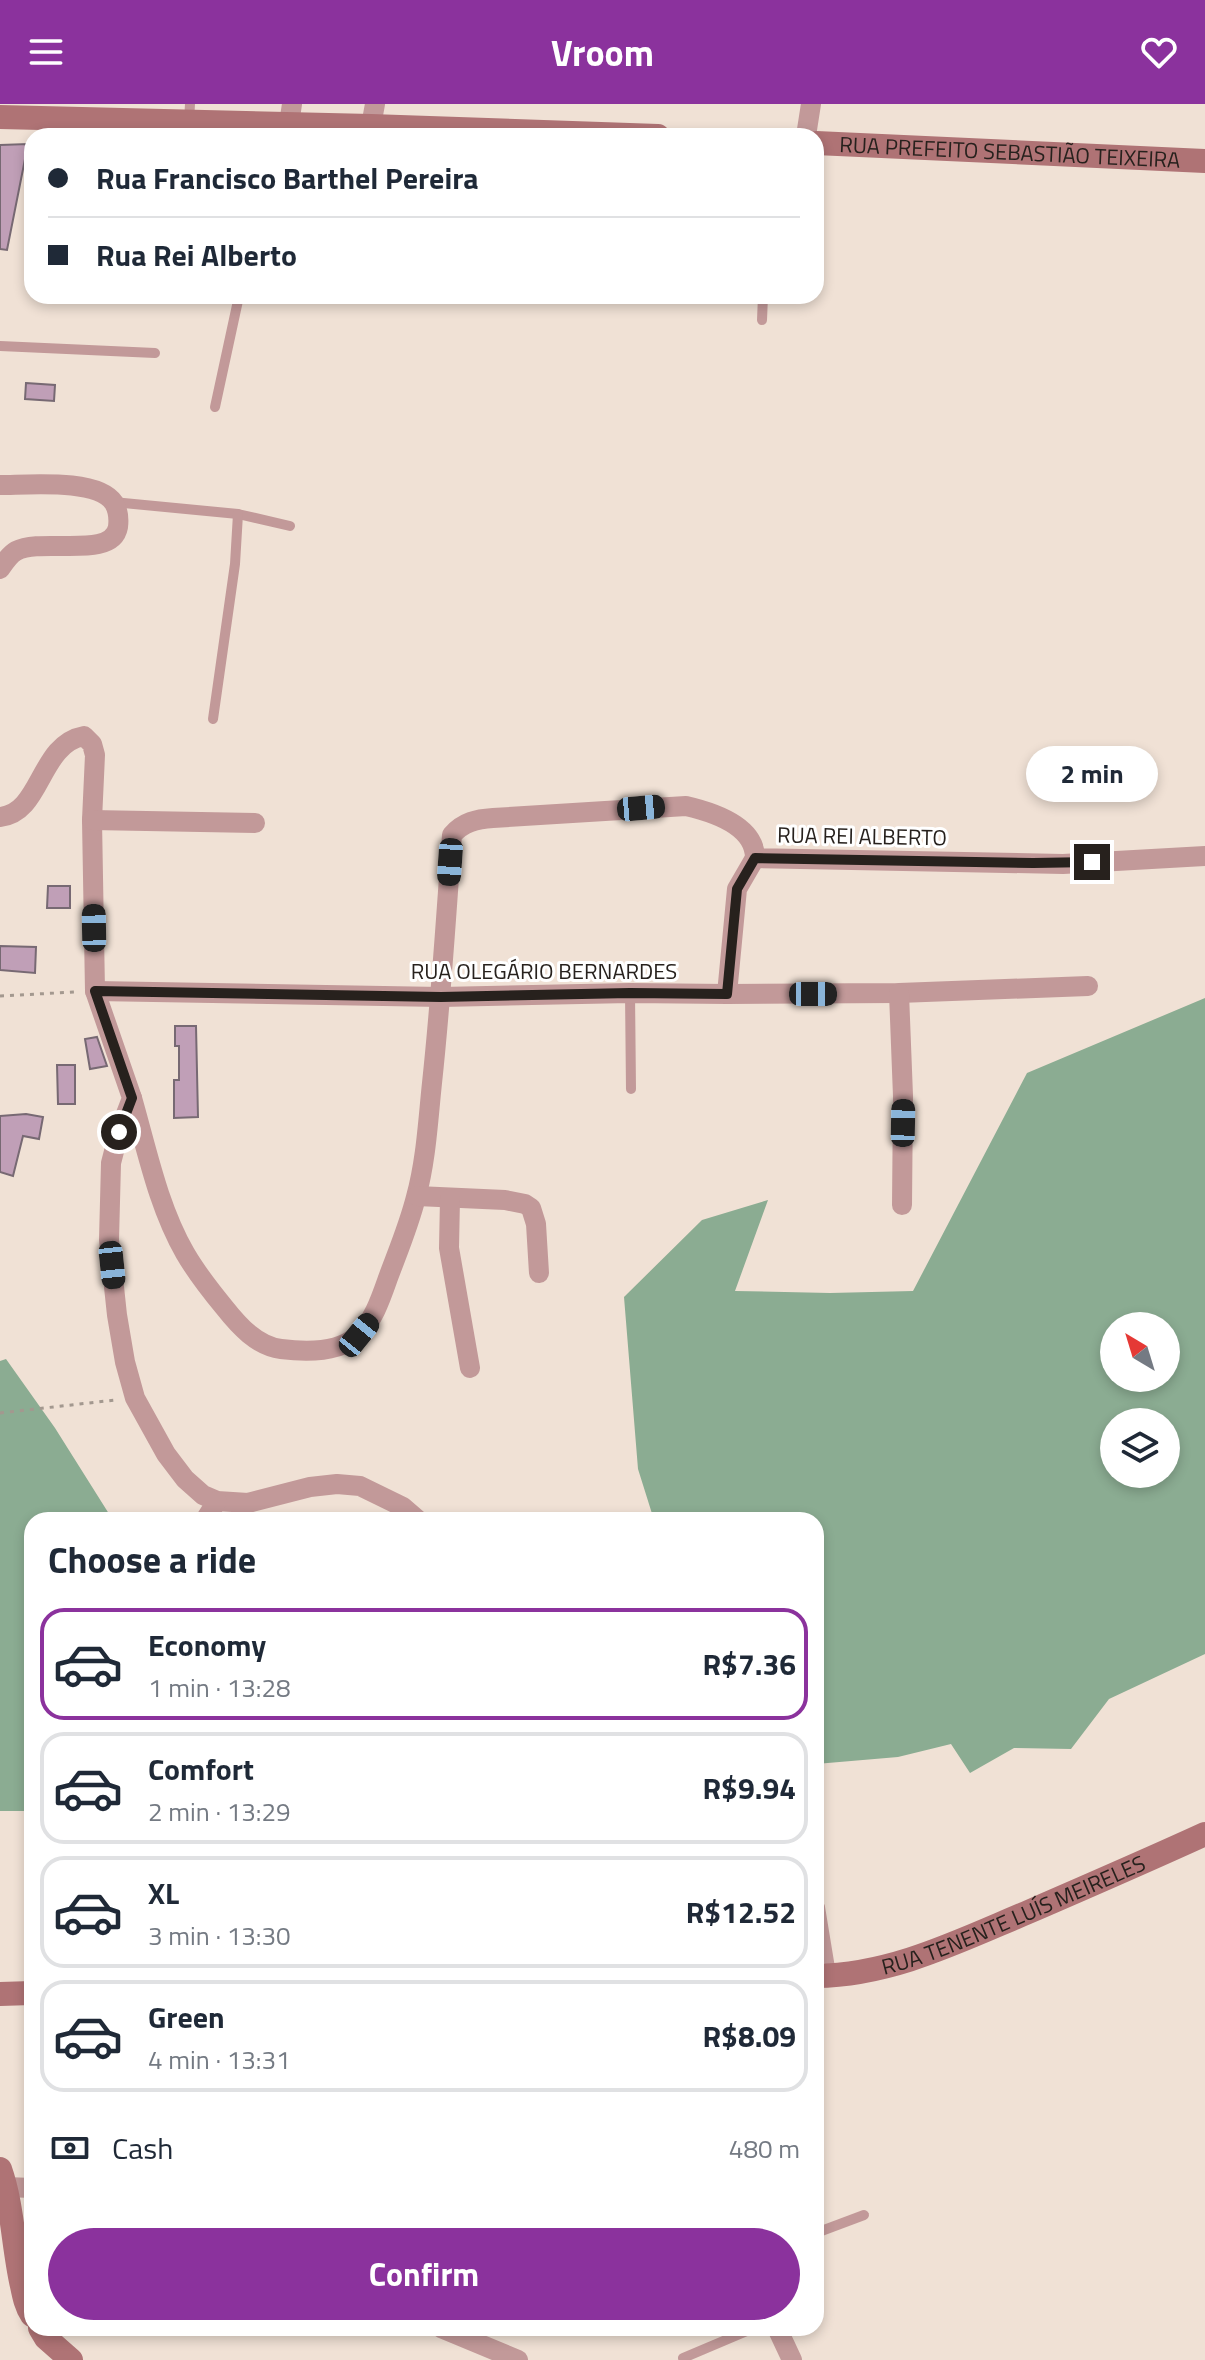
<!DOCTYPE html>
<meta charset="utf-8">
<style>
:root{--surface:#fff;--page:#f6f6f7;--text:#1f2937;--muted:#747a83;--line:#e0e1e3;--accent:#8b329d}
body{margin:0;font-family:"Titillium Web",sans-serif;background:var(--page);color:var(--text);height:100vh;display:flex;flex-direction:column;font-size:30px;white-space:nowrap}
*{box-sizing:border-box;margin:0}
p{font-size:26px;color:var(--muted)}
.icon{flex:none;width:44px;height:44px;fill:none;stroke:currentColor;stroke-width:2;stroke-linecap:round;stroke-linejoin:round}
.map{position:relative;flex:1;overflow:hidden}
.side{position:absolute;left:24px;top:1408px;width:800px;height:824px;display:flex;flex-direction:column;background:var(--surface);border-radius:24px;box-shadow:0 4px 12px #0003}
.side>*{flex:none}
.hud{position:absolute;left:24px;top:24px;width:800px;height:176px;border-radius:24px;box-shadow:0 4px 12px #0003;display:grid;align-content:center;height:176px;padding:0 24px;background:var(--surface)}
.needle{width:52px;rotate:322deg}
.fabs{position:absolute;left:1100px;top:1208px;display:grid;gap:16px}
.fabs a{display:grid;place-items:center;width:80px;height:80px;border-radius:50%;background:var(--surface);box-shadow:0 4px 12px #0003;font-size:40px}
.end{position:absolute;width:36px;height:36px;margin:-18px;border:10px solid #27211d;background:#fff;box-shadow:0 0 0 4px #fff}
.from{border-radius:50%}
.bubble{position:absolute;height:56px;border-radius:28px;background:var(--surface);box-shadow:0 4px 12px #0003;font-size:26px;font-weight:700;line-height:56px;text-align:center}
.car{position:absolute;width:24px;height:48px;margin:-24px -12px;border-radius:10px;box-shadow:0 0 6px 2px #0007;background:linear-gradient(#222 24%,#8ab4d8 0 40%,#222 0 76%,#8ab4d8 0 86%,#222 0)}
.hud b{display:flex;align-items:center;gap:28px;height:76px;font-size:30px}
.hud b+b{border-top:2px solid var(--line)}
.hud i{width:20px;height:20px;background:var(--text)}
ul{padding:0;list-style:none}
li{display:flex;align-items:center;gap:24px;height:112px;margin:0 16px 12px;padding:0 8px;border:4px solid var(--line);border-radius:24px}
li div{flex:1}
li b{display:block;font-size:30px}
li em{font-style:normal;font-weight:700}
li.on{border-color:var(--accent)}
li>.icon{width:72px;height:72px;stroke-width:1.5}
h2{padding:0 24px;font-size:36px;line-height:96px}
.pay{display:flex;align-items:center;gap:20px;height:88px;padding:0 24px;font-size:30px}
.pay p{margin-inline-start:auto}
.primary-button{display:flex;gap:16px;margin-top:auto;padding:16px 24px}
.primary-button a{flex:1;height:92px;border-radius:48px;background:var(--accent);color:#fff;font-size:32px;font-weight:700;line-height:92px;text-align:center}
header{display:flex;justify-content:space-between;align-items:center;height:104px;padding:0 24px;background:var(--accent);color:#fff;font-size:36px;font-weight:700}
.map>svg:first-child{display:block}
.forest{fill:#8bac92;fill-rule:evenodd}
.building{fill:#c09fb7;stroke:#776973;stroke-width:2}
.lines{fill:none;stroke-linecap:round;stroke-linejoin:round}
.path{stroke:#a3988f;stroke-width:3;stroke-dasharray:4 6;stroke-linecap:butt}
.lane{stroke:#c29999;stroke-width:10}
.street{stroke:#c29999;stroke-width:20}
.secondary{stroke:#af7375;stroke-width:24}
.route{stroke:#27211d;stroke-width:10}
.labels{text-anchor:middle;stroke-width:6;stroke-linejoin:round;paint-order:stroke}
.street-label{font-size:22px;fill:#27211d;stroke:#fff}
</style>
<header><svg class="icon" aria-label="menu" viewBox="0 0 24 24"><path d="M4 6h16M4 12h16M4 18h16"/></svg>Vroom<svg class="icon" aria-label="heart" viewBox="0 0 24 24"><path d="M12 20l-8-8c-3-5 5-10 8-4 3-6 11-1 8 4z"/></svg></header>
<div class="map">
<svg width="1205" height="2256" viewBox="0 0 1205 2256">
<rect width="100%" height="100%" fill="#f0e1d5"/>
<g class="forest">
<path d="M1205 894V1550L1109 1595 1071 1645 1014 1644 970 1669 951 1640 898 1653 816 1660V1416H654L638 1365 624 1193 702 1116 768 1096 735 1187 830 1189 913 1187 1027 969ZM1114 1222H1166V1274H1114ZM1114 1318H1166V1370H1114Z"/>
<polygon points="6,1255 55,1324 111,1413 110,1416 32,1416 32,1707 0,1707 0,1257"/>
</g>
<g class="building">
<polygon points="28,40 7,146 0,145 0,41"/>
<polygon points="26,279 55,281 54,297 25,295"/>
<polygon points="48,782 70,782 70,804 47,804"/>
<polygon points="0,842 36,843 35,869 0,866"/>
<polygon points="175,922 196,922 198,1013 174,1014 174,976 179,976 179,942 175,942"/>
<polygon points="97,933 107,962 90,965 85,935"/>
<polygon points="57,961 75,961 75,1000 58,1000"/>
<polygon points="26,1010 43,1013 39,1035 23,1032 13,1072 0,1068 0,1012"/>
</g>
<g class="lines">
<g class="path">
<polyline points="0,892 75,888"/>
<polyline points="0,1309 115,1296"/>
</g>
<g class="lane">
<polyline points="189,17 190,0"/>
<polyline points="762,216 763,192"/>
<polyline points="0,242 155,249"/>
<polyline points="215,303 239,192"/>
<polyline points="113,398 238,410 290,422"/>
<polyline points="213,615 235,460 238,410"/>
<polyline points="630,889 631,985"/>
<polyline points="816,1796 820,1803 831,1870"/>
<polyline points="816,2129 864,2111"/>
<polyline points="683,2254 754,2224"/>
</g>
<g class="street">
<polyline points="289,20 292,0"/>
<polyline points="371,22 375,0"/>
<polyline points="806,32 811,0"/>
<path d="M0 381C27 381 98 374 114 399 118 406 119 415 118 423 112 456 43 433 16 447 9 451 4 459 0 465"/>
<path d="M0 713C42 709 39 640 84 632L92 640 95 651 92 716 95 887 132 994 119 1028 111 1059 109 1136 117 1211 125 1258 135 1294 166 1350 185 1375 203 1391 217 1397 248 1399 310 1383 337 1380 360 1382 403 1403 418 1416"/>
<polyline points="92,716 255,719"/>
<polyline points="95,887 441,893 630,889 727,890 899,889 1088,882"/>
<polyline points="899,889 903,992 902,1101"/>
<polyline points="727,890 737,785 755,754"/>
<path d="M132 994C147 1046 158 1102 185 1149 196 1168 210 1186 224 1203 239 1222 257 1242 281 1245 305 1248 338 1249 357 1232 373 1218 381 1194 388 1174 398 1147 409 1121 416 1093 426 1057 428 1017 432 979 441 896 446 814 452 731 463 718 477 715 493 714L686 702C712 708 755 721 755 754L1063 760 1205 752"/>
<polyline points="417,1092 505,1096 525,1100 531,1104 536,1120 539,1169"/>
<polyline points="450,1095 449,1144 470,1264"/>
<polyline points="205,1416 217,1397"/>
<polyline points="6,2083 32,2084"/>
<polyline points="441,2224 518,2256"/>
<polyline points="777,2224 792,2256"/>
</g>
<g class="secondary">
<polyline points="0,13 371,22 658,32"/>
<path id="s1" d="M816 39 1205 57"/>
<path id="s2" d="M816 1872C891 1871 957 1838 1026 1809 1086 1783 1146 1757 1205 1730"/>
<polyline points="0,1890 32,1889"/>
<path d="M0 2065C13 2102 13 2143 22 2182 24 2192 26 2202 32 2211"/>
<polyline points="40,2224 46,2234 71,2256"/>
</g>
</g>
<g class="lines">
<polyline class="route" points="119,1028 132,994 95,887 441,893 630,889 727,890 737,785 755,754 1033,759 1092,758"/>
</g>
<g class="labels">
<g class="street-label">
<text dy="8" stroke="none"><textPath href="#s1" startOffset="194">RUA PREFEITO SEBASTIÃO TEIXEIRA</textPath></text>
<text transform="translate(862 732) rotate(1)" y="8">RUA REI ALBERTO</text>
<text x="544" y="875">RUA OLEGÁRIO BERNARDES</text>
<text dy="8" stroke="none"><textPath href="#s2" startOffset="208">RUA TENENTE LUÍS MEIRELES</textPath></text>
</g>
</g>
</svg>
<div class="fabs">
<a><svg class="needle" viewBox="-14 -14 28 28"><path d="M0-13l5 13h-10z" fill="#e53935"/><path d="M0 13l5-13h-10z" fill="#747a83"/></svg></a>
<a><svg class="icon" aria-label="layers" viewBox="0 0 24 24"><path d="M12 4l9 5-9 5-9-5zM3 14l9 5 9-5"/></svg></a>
</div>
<i class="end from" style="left:119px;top:1028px"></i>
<i class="end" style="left:1092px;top:758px"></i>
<div class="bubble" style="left:1026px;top:642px;width:132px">2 min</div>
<i class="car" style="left:641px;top:704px;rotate:85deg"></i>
<i class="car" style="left:450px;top:758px;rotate:184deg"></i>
<i class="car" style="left:94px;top:824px;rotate:359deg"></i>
<i class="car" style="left:813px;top:890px;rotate:90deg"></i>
<i class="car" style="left:903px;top:1019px;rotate:1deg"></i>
<i class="car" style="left:112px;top:1161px;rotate:174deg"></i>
<i class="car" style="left:359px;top:1231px;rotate:39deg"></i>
<div class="hud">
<b><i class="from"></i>Rua Francisco Barthel Pereira</b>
<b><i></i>Rua Rei Alberto</b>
</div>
<section class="side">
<h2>Choose a ride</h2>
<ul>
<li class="on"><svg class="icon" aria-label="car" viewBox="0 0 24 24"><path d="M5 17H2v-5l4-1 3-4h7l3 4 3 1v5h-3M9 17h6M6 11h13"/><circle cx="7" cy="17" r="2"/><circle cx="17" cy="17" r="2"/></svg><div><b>Economy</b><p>1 min · 13:28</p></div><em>R$7.36</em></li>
<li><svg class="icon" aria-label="car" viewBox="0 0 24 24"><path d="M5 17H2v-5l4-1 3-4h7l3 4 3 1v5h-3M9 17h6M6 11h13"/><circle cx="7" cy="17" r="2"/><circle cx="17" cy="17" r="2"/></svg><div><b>Comfort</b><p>2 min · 13:29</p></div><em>R$9.94</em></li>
<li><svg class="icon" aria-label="car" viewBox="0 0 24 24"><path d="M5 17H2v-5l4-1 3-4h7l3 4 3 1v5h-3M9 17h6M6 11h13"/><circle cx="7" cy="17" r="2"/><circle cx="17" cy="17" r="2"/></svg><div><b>XL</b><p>3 min · 13:30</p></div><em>R$12.52</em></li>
<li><svg class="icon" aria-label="car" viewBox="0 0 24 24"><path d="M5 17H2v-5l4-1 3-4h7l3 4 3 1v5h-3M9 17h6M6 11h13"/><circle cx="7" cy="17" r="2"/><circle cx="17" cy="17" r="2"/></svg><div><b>Green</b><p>4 min · 13:31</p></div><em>R$8.09</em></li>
</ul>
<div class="pay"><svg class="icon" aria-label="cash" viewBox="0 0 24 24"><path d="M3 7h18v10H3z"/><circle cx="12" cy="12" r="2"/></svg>Cash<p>480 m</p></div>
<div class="primary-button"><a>Confirm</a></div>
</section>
</div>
